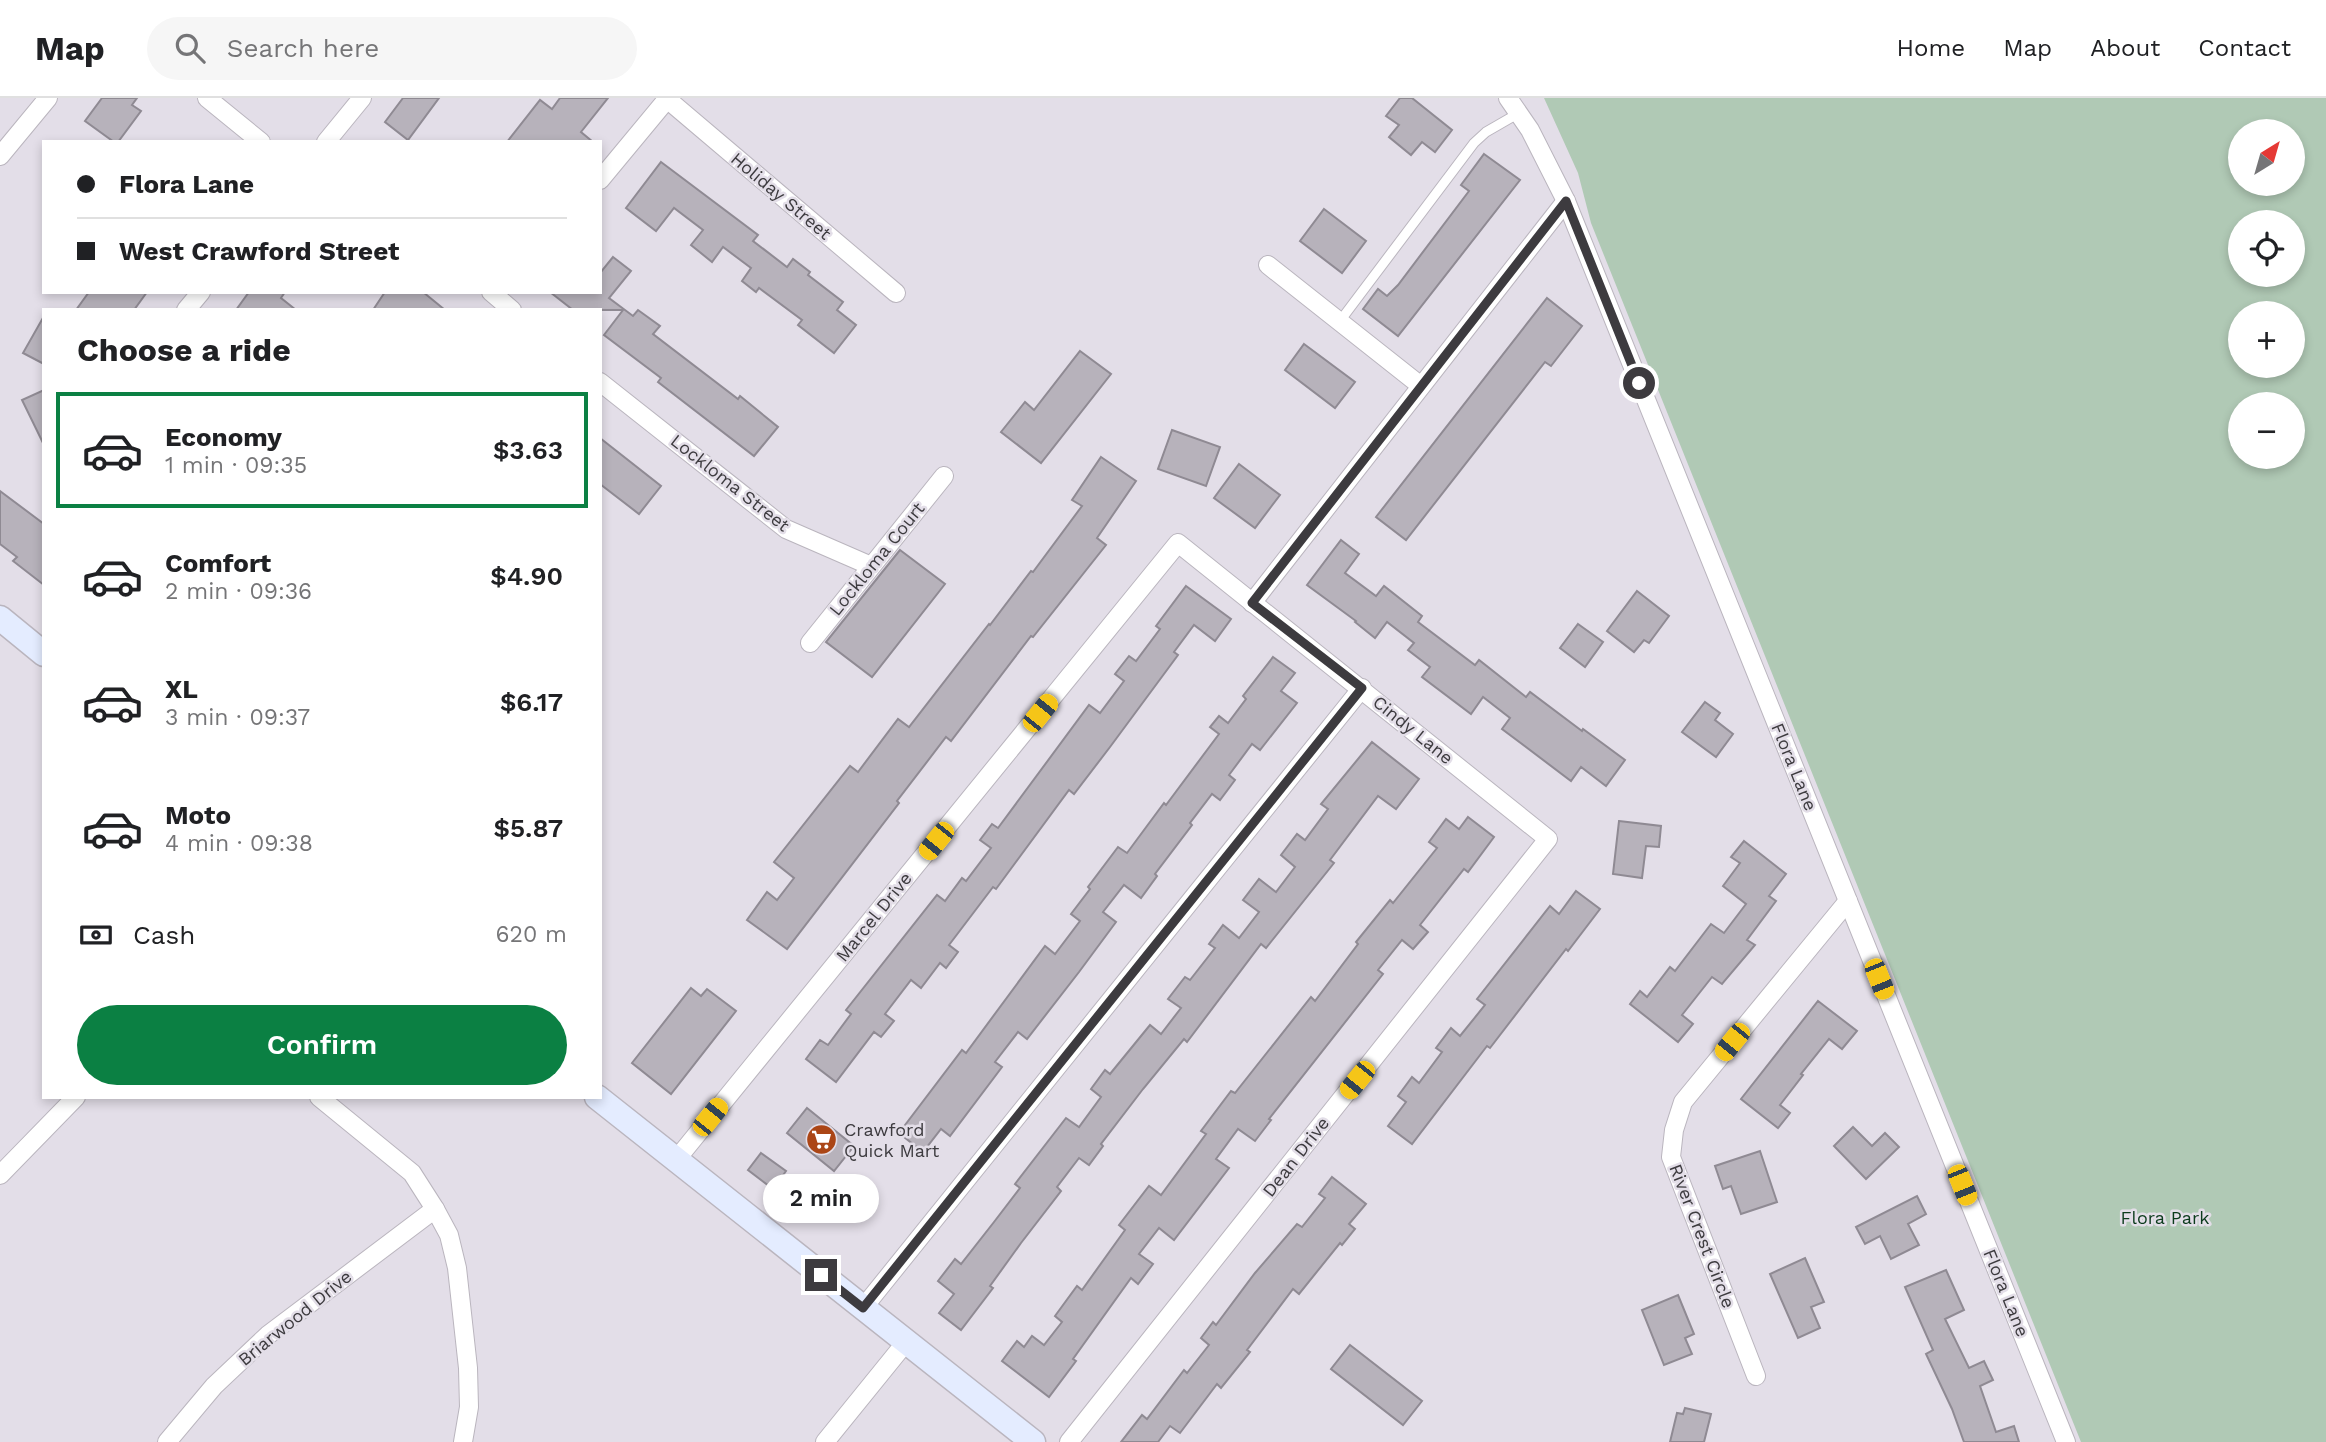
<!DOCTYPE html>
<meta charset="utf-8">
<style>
:root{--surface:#fff;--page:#f6f6f6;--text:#202124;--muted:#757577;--line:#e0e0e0;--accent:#0b8043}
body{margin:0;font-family:"Work Sans",sans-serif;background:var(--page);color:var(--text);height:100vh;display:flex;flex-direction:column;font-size:26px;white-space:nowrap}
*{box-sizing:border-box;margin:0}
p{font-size:23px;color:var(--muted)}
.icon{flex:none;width:38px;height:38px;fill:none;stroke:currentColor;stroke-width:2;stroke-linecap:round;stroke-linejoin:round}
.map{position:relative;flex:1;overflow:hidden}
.side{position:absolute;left:42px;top:210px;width:560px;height:791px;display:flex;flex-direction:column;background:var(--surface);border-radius:0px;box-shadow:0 4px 10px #0003}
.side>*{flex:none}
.hud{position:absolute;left:42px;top:42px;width:560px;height:154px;border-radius:0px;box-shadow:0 4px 10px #0003;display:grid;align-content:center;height:154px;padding:0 35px;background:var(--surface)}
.needle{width:46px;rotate:37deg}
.fabs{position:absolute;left:2228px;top:21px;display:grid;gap:14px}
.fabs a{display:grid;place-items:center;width:77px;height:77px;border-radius:50%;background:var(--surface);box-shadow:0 4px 10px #0003;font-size:35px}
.end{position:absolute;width:32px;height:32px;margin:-16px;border:9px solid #3d3b3f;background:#fff;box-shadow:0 0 0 4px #fff}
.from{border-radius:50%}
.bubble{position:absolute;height:49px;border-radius:24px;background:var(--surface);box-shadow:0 4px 10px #0003;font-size:23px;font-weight:600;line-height:49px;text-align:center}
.car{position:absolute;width:21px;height:42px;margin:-21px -10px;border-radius:9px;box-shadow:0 0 5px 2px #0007;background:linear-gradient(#f5c518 24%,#345 0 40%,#f5c518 0 76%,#345 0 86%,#f5c518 0)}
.hud b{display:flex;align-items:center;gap:24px;height:66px;font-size:26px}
.hud b+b{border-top:2px solid var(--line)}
.hud i{width:18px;height:18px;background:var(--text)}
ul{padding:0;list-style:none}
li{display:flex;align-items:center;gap:21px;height:116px;margin:0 14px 10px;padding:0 21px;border:4px solid transparent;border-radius:0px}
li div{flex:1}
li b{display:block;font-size:26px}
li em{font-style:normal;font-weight:600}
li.active{border-color:var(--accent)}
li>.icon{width:63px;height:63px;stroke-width:1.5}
h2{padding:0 35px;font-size:32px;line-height:84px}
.pay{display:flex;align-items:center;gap:18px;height:77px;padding:0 35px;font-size:26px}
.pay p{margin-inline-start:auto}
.action{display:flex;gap:14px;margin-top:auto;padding:14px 35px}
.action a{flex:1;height:80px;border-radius:42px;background:var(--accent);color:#fff;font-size:28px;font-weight:600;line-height:80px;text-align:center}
header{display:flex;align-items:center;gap:42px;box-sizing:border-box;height:98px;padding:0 35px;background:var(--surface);border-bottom:2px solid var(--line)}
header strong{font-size:33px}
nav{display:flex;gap:38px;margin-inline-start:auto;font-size:24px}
.search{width:490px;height:63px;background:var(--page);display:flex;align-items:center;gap:18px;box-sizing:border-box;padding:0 24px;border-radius:38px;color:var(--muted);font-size:26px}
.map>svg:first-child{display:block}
.green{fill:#b0c9b5;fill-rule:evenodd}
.building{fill:#b7b2bb;stroke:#8f8a93;stroke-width:2}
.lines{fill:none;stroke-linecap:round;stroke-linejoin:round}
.lane-casing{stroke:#bab5be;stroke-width:11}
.street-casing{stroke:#bab5be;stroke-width:20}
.secondary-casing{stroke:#bab5be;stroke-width:27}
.lane{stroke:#fff;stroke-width:9}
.street{stroke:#fff;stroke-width:18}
.secondary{stroke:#e4ecff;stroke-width:24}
.route{stroke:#3d3b3f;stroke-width:9}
.labels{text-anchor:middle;stroke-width:5;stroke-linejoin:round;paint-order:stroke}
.street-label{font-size:18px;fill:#3d3b3f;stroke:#e3dee8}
.poi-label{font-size:18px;fill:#3d3b3f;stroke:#e3dee8;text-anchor:start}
.park-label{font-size:18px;fill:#0b3b1c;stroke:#e3dee8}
</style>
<header>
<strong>Map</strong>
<div class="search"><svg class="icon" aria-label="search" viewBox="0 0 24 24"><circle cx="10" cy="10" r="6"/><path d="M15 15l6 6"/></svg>Search here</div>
<nav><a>Home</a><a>Map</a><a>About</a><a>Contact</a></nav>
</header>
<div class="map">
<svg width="2326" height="1344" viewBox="0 0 2326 1344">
<rect width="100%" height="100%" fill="#e3dee8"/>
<path class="green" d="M1544 0H2326V1344H2081L1591 125 1578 75ZM2240 33H2292V86H2240ZM2240 124H2292V177H2240ZM2240 215H2292V268H2240ZM2240 306H2292V359H2240Z"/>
<g class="building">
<polygon points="102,0 137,0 132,7 141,13 118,44 114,44 85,23"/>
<polygon points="403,0 439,0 408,42 385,24"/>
<polygon points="560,0 608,0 581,34 593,44 507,44 540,2 552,11"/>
<polygon points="1400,0 1412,0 1452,32 1435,54 1422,44 1411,57 1389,39 1399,27 1386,18"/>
<polygon points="1484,56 1520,82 1398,238 1363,211 1378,191 1387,198 1398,187 1469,93 1461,87"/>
<polygon points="661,64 758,137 753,143 787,169 793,161 810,174 808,177 843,204 837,212 856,227 834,255 798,227 802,222 759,190 756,194 742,183 751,170 723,149 712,164 691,147 703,132 674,110 656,133 626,110"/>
<polygon points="1324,111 1366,143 1342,175 1300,143"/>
<polygon points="613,159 631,173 609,200 633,218 638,212 660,228 653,236 738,301 740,298 778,329 754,358 658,284 661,280 604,237 623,212 573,212 550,194 600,194 600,175"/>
<polygon points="89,194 147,194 134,212 76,212"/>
<polygon points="249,194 285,194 281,200 296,212 236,212"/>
<polygon points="385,194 423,194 445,212 373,212"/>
<polygon points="1547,200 1582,228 1551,268 1545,264 1406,442 1376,419"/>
<polygon points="44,218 44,266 23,255"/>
<polygon points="1304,246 1355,284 1335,310 1285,272"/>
<polygon points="1080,253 1111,276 1041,365 1001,334 1025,304 1034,312"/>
<polygon points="44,292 44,347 22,302"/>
<polygon points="1172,332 1220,349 1206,388 1158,371"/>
<polygon points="600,340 661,388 639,416 600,386"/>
<polygon points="1101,359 1136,383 1097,440 1106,447 1033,539 1031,538 951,643 946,639 897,703 899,705 787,851 747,822 767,794 777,802 794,780 774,764 850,668 858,674 898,621 909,629 989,526 990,527 1031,473 1033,474 1082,408 1072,402"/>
<polygon points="1239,366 1280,397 1255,430 1214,400"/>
<polygon points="0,393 44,426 44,487 13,463 17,459 0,446"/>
<polygon points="1341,442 1359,456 1345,475 1376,498 1384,488 1422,518 1418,524 1475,567 1479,562 1526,599 1530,594 1582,633 1583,631 1625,662 1606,688 1581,669 1571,683 1502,631 1510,620 1483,599 1471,616 1422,579 1430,569 1408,552 1414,545 1387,524 1375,540 1355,524 1356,523 1307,487"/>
<polygon points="900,452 945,486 872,579 826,544"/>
<polygon points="1186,488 1231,521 1215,543 1194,527 1174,554 1178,557 1110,649 1074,696 1069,692 996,791 993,789 949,847 958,854 946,870 940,865 921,890 911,882 885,916 894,923 881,939 874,934 836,984 806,961 820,942 828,947 851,916 846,912 937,797 945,803 962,780 966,783 991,750 980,742 992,726 998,730 1089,607 1100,615 1124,583 1115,576 1129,558 1136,563 1160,531 1156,528"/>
<polygon points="1637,493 1669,518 1649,545 1644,542 1634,554 1607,533"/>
<polygon points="1578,526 1603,544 1585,569 1560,550"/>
<polygon points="1273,559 1295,575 1281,593 1297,605 1260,652 1252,646 1229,677 1235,682 1220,702 1212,696 1190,725 1192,727 1155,776 1157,778 1141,800 1124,787 1103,814 1116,824 1079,874 1027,941 1018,934 995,964 1002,969 950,1038 941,1031 923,1054 899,1035 962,952 966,955 1045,848 1055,856 1080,823 1071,816 1090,791 1088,789 1118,749 1127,755 1164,705 1166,707 1219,636 1210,629 1219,618 1228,625 1246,601 1243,598"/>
<polygon points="1705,604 1720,615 1715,622 1733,636 1716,659 1682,634"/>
<polygon points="1372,644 1419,681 1396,711 1378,698 1330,762 1334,765 1266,850 1261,846 1187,944 1184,941 1143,991 1101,1046 1103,1048 1089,1067 1079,1060 1057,1089 1061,1093 1021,1145 990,1188 993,1190 961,1232 939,1215 954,1196 938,1183 955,1161 961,1166 994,1124 1020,1090 1015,1086 1066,1020 1079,1029 1101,999 1091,991 1105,972 1110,976 1150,927 1161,936 1181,910 1168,901 1185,879 1190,882 1215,850 1209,846 1223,827 1239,840 1259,814 1243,802 1259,781 1276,794 1295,769 1281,757 1297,736 1305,742 1328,711 1321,706"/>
<polygon points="1468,719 1494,739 1468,774 1464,771 1420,827 1428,834 1413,851 1402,842 1378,872 1383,876 1269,1021 1271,1022 1255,1043 1238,1031 1216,1061 1229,1070 1174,1142 1159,1130 1139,1156 1153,1166 1138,1186 1131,1180 1073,1261 1076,1263 1049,1299 1002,1263 1017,1243 1024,1249 1032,1238 1044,1247 1062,1224 1055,1218 1077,1188 1082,1192 1125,1132 1119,1127 1149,1088 1161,1097 1206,1036 1201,1033 1231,993 1235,995 1311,899 1315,903 1358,846 1356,844 1390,802 1393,805 1437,750 1429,744 1446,721 1459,731"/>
<polygon points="1619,723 1661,728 1659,749 1646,748 1642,780 1613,776"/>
<polygon points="1744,743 1786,776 1769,798 1776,803 1747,842 1755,847 1722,886 1712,879 1682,917 1693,926 1678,944 1630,906 1640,893 1647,899 1670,869 1675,873 1711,826 1724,835 1746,806 1723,788 1740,765 1731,759"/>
<polygon points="1576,793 1600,811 1568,853 1566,851 1490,950 1487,948 1412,1046 1388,1028 1406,1004 1398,998 1412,979 1419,985 1442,954 1436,950 1451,930 1460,938 1485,907 1477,901 1550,808 1559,816"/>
<polygon points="691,890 701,898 707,891 736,913 671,996 632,965"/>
<polygon points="1818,903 1857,933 1842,951 1829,941 1801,976 1803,977 1780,1007 1790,1015 1778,1030 1741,1001"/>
<polygon points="807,1010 854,1048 834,1073 787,1035"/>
<polygon points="1853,1029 1872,1048 1885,1035 1899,1049 1866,1081 1834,1048"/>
<polygon points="1760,1053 1777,1104 1741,1116 1731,1088 1723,1091 1715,1068"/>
<polygon points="761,1055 786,1073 773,1091 748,1072"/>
<polygon points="1332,1079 1366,1106 1349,1126 1355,1131 1342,1147 1340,1145 1299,1196 1293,1191 1247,1252 1250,1254 1221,1290 1217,1286 1180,1335 1170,1328 1158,1344 1121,1344 1142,1317 1147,1321 1184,1272 1187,1275 1209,1247 1201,1240 1213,1224 1216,1227 1255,1175 1297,1126 1302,1129 1325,1100 1319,1096"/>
<polygon points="1917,1098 1926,1116 1908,1126 1919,1147 1891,1161 1880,1138 1865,1146 1856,1129"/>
<polygon points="1805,1160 1824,1204 1811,1209 1820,1230 1798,1240 1770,1176"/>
<polygon points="1946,1172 1964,1212 1945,1221 1969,1270 1984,1263 1993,1282 1980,1288 1996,1334 2014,1328 2019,1344 1964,1344 1952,1311 1926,1256 1933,1252 1905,1189"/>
<polygon points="1678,1197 1694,1236 1685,1240 1692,1256 1664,1267 1642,1212"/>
<polygon points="1350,1247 1422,1303 1403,1327 1331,1271"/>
<polygon points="1685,1310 1711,1316 1704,1344 1670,1344 1677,1315 1683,1316"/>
</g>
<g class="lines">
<defs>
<polyline id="lane" points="1340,223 1474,45 1486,34 1519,15"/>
<g id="street">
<polyline points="207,0 261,44"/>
<polyline points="1508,0 1530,32 1566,103 2066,1344"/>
<polyline points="667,1 896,195"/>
<polyline points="326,44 362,0"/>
<polyline points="0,58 48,0"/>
<polyline points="600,82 668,0"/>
<polyline points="1268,167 1421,288"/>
<polyline points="491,194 512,212"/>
<polyline points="186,212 201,194"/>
<polyline points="600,284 786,431 871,468"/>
<polyline points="1252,505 1566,103"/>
<polyline points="810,545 944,378"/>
<polyline points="319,999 412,1075 435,1111 449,1137 457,1170 468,1270 469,1309 463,1344"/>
<polyline points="676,1062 1178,445 1548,741 1069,1344"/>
<polyline points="0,1077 76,999"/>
<polyline points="863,1210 1362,590"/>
<polyline points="1756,1278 1671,1059 1674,1032 1683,1004 1848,803"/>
<polyline points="167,1344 214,1288 268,1237 435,1111"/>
<polyline points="825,1344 906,1244"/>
</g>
<g id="secondary">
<polyline points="0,520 44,556"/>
<polyline points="597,999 1033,1344"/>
</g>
</defs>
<use href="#lane" class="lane-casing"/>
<use href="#street" class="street-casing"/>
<use href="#secondary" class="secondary-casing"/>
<use href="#lane" class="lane"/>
<use href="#street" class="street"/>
<use href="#secondary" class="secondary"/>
</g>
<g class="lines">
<polyline class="route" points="821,1177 863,1210 1362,590 1252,505 1566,103 1639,285"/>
</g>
<defs>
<symbol id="supermarket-disc" viewBox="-11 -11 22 22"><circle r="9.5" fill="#ab4616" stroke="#e3dee8"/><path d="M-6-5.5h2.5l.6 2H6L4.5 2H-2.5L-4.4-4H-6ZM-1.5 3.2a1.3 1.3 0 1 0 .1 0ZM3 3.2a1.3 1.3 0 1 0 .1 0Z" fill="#fff"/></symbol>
</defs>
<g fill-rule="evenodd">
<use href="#supermarket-disc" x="804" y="1024" width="35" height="35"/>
</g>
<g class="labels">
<g class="street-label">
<text transform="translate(781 98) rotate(40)" y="6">Holiday Street</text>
<text transform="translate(730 385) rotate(38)" y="6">Lockloma Street</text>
<text transform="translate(877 461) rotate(-51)" y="6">Lockloma Court</text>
<text transform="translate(1413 632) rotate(39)" y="6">Cindy Lane</text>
<text transform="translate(1794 669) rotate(68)" y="6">Flora Lane</text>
<text transform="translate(874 819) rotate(-51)" y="6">Marcel Drive</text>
<text transform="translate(1296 1059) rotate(-52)" y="6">Dean Drive</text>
<text transform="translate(1702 1138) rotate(69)" y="6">River Crest Circle</text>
<text transform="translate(2006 1195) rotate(68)" y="6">Flora Lane</text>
<text transform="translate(295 1220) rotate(-39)" y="6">Briarwood Drive</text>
</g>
<g class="poi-label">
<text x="844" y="1038">Crawford<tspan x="844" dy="21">Quick Mart</tspan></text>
</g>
<g class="park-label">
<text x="2165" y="1126">Flora Park</text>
</g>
</g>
</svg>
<div class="fabs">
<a><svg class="needle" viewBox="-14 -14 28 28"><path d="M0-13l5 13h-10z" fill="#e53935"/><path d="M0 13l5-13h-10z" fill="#757577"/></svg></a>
<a><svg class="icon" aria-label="locate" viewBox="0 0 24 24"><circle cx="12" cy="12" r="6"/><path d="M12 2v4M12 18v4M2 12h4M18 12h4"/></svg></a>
<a>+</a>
<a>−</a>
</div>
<i class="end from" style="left:1639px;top:285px"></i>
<i class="end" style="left:821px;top:1177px"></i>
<div class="bubble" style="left:763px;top:1076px;width:116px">2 min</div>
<i class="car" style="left:1040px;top:615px;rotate:39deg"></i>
<i class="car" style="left:936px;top:743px;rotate:219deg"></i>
<i class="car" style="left:1879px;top:881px;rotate:158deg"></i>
<i class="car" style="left:1732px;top:944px;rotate:219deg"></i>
<i class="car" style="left:1357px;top:982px;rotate:219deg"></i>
<i class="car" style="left:710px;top:1019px;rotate:39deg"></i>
<i class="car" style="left:1962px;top:1087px;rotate:158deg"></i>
<div class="hud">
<b><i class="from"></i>Flora Lane</b>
<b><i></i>West Crawford Street</b>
</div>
<section class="side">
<h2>Choose a ride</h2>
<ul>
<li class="active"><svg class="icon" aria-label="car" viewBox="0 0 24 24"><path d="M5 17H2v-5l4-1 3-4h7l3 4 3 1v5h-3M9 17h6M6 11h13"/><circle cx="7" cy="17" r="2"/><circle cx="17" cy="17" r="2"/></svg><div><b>Economy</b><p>1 min · 09:35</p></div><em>$3.63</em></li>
<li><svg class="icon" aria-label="car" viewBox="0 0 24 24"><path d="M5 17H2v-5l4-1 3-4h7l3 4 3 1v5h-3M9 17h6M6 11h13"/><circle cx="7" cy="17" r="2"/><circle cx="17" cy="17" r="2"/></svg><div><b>Comfort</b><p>2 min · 09:36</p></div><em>$4.90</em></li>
<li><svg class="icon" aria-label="car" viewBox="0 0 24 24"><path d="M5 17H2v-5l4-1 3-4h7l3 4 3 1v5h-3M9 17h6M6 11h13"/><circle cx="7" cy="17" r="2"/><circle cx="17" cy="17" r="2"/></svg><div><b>XL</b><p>3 min · 09:37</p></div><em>$6.17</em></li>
<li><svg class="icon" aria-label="car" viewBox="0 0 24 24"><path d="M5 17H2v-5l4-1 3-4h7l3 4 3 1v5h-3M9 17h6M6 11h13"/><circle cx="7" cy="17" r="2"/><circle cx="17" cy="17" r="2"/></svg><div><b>Moto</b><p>4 min · 09:38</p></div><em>$5.87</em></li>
</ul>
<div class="pay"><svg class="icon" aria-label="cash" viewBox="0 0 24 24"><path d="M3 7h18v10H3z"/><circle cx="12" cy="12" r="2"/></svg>Cash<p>620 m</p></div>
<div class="action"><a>Confirm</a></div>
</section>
</div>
